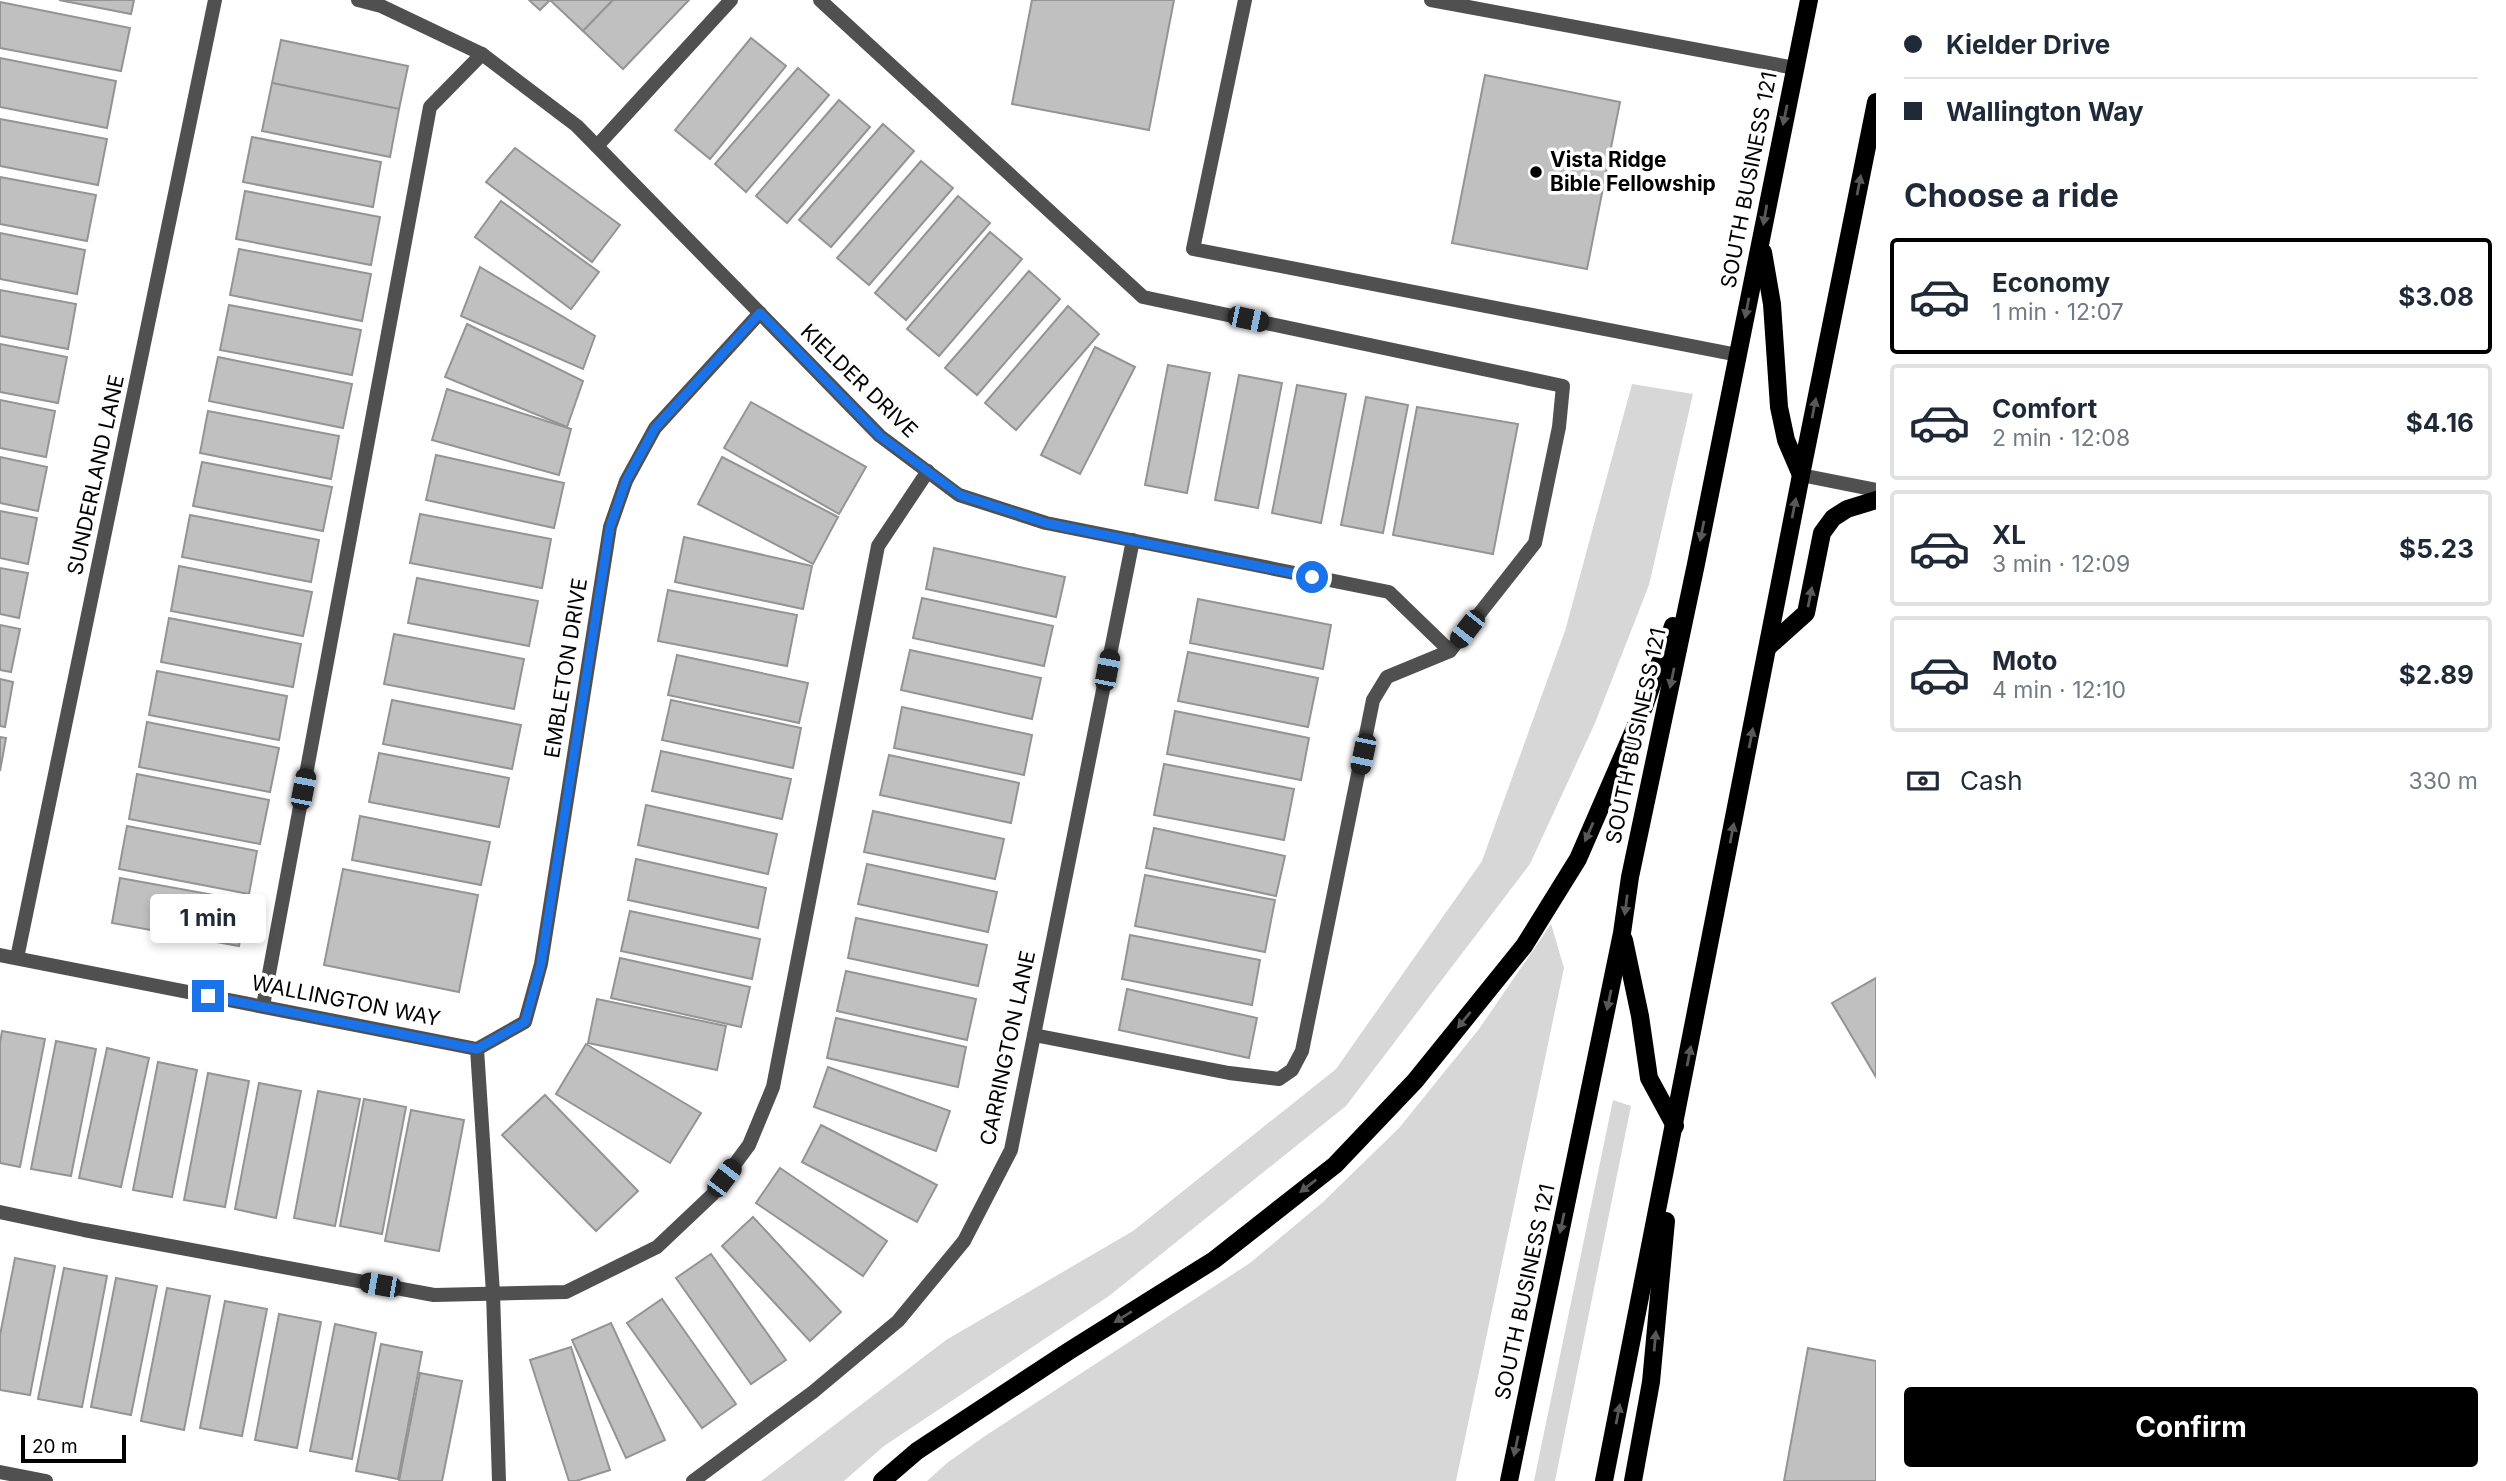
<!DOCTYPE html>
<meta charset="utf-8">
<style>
:root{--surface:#fff;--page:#f2f2f3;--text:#1f2937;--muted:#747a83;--line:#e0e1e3;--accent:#000}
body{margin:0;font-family:Inter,sans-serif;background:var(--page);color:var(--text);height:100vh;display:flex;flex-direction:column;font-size:26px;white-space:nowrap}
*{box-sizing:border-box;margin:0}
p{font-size:23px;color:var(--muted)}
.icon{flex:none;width:38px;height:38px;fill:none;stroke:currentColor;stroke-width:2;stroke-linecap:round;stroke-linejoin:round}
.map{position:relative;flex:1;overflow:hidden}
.sheet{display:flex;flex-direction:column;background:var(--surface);width:630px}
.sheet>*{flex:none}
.banner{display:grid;align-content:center;height:154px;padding:0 28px;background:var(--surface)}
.scale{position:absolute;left:21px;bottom:18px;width:105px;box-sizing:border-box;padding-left:7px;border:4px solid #000;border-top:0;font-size:19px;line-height:24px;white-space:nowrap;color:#000;-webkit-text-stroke:5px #fff;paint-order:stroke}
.end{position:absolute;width:32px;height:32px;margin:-16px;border:9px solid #1a73e8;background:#fff;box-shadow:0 0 0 4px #fff}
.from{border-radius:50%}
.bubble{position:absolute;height:49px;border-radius:7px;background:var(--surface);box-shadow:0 4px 10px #0003;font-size:23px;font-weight:700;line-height:49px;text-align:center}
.car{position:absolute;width:21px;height:42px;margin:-21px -10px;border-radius:9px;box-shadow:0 0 5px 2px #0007;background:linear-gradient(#222 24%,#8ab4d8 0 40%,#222 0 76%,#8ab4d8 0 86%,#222 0)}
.banner b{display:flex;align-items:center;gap:24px;height:66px;font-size:26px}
.banner b+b{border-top:2px solid var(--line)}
.banner i{width:18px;height:18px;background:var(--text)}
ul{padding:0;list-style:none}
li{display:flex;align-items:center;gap:21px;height:116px;margin:0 14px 10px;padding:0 14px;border:4px solid var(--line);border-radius:7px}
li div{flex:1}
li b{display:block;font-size:26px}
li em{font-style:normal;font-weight:700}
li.current{border-color:var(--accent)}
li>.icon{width:63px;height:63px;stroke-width:1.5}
h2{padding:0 28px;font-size:32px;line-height:84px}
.pay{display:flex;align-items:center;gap:18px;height:77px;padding:0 28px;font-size:26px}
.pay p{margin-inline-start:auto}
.primary-button{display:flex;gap:14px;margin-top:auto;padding:14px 28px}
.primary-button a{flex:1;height:80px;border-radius:7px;background:var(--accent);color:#fff;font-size:28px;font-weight:700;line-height:80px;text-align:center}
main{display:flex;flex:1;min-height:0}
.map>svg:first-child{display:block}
.green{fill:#d7d7d7}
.building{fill:#c0c0c0;stroke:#949494;stroke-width:2}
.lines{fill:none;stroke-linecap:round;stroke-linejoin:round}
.service{stroke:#505050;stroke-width:14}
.minor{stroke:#505050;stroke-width:14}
.tertiary{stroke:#505050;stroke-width:14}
.primary{stroke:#000;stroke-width:18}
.oneway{fill:#595959}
.route{stroke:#1a73e8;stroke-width:9}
.poi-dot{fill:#000;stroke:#fff;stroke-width:2.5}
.labels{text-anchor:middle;stroke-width:7;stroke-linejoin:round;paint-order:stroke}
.poi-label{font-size:21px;font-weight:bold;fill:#000;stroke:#fff;text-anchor:start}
.street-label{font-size:21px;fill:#000;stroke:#fff}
</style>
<main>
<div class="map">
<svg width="1876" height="1481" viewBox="0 0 1876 1481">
<rect width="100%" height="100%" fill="#fff"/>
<g class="green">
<polygon points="1632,384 1693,394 1649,585 1595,723 1530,864 1346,1106 1109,1296 884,1446 844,1481 761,1481 946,1340 1133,1231 1336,1069 1482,861 1565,631"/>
<polygon points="1551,924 1564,968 1456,1481 927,1481 947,1463 985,1436 1250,1263 1323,1202 1399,1128 1479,1029"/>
<polygon points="1613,1100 1631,1106 1555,1481 1534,1481"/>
</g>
<g class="building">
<polygon points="59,0 134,0 131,14"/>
<polygon points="529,0 550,0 540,10"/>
<polygon points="550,0 613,0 583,31"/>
<polygon points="613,0 689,0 623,69 583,31"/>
<polygon points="1032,0 1174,0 1149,130 1012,104"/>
<polygon points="0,2 130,28 121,71 0,48"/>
<polygon points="751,38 786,66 710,159 675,130"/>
<polygon points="281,40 408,66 399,109 272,83"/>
<polygon points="0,58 116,81 107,128 0,107"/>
<polygon points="798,68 829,95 746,192 715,164"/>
<polygon points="1485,75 1620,102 1587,269 1452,243"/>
<polygon points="272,83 399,109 390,157 262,131"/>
<polygon points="839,100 870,127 787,223 756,196"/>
<polygon points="0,119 107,139 98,185 0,166"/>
<polygon points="883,124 914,151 831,247 799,220"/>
<polygon points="252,137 381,162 373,207 243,182"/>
<polygon points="515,148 620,225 592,262 486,182"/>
<polygon points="921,161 953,188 869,285 837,258"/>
<polygon points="0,177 96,195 87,241 0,224"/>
<polygon points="245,191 380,217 371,265 236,239"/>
<polygon points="958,196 990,223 906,320 875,293"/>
<polygon points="501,201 599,272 571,309 475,237"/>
<polygon points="990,232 1022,259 939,356 907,329"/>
<polygon points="0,233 85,250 77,294 0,279"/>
<polygon points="239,249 371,274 362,321 230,295"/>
<polygon points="480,267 595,336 583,369 461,316"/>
<polygon points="1029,271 1060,299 977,395 945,368"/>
<polygon points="0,290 76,304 68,349 0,336"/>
<polygon points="229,305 361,330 352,375 220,350"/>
<polygon points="1068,306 1099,334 1016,430 985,403"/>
<polygon points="467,324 583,381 567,427 445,377"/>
<polygon points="0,344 67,357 58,403 0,392"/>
<polygon points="1095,347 1135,367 1080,474 1041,455"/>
<polygon points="218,357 352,384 343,428 209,401"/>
<polygon points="1168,365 1210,373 1187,493 1145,485"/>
<polygon points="1239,375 1282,383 1258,508 1215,500"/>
<polygon points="1297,385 1346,394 1321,523 1272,513"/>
<polygon points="447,389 571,429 559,475 432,440"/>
<polygon points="1366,397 1408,405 1383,533 1341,525"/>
<polygon points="0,400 55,411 46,457 0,448"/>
<polygon points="751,402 866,467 839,514 724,448"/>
<polygon points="1417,407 1518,424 1493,554 1393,535"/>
<polygon points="208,411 339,436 331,479 200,453"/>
<polygon points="436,455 564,483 554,528 426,500"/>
<polygon points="0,457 47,467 38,511 0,503"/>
<polygon points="722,457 838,517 813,564 698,504"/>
<polygon points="202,462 332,487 323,531 193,506"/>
<polygon points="0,511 37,518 28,564 0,558"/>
<polygon points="420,514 551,539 542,588 410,563"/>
<polygon points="190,515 319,540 311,582 182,557"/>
<polygon points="684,537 812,566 803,609 675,582"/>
<polygon points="934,548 1065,577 1056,617 926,589"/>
<polygon points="179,566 312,592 303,636 171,611"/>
<polygon points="0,568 28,573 19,618 0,614"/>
<polygon points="417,578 538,601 529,646 408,623"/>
<polygon points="668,590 797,615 787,666 658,641"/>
<polygon points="922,598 1053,626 1044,666 913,638"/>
<polygon points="1198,599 1331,625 1323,669 1190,643"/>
<polygon points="169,618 301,644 293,687 161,662"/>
<polygon points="0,625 20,629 11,672 0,670"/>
<polygon points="394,634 524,659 514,709 384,684"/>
<polygon points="910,650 1041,678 1032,719 901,690"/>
<polygon points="1188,652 1318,678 1308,727 1178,701"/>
<polygon points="677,655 808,683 799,723 668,695"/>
<polygon points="157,671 287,696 279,740 149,715"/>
<polygon points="0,679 13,682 5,727 0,726"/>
<polygon points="392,700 521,725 512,769 383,744"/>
<polygon points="671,700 801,728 793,768 662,740"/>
<polygon points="902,707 1032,735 1024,775 894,748"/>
<polygon points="1175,711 1309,738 1301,780 1167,754"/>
<polygon points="147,722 279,748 270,792 139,767"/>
<polygon points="0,737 6,738 0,771"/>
<polygon points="661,751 791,779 782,819 652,791"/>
<polygon points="379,753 509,778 499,827 369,802"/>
<polygon points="889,755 1019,783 1011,823 880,795"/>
<polygon points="1164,764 1294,789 1284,840 1154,815"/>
<polygon points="137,774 269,800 260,844 129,819"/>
<polygon points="646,805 777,834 768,874 638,845"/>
<polygon points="873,811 1004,839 995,879 864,852"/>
<polygon points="360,816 490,842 481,885 352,860"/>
<polygon points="127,826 257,851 249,894 119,869"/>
<polygon points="1154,828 1285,856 1276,896 1146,868"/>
<polygon points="636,859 766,888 758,928 628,900"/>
<polygon points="867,864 997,892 988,932 858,904"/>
<polygon points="343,869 478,895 459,992 324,965"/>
<polygon points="1145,875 1275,900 1265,952 1135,926"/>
<polygon points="120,878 247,901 239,946 112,923"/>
<polygon points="630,911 760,939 752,979 621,951"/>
<polygon points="856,918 987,945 978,986 848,958"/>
<polygon points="1130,935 1260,960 1252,1005 1122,979"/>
<polygon points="620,958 750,987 741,1027 611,998"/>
<polygon points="846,971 976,999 967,1040 837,1011"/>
<polygon points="1876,978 1876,1077 1832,1003"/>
<polygon points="1127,989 1257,1018 1249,1058 1119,1030"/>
<polygon points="597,999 726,1026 717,1070 588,1043"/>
<polygon points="836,1018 966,1047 958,1087 827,1058"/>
<polygon points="2,1031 45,1039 20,1167 0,1163 0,1043"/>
<polygon points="56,1041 96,1049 71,1176 31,1169"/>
<polygon points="586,1044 701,1113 670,1163 556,1094"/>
<polygon points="107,1048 149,1058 121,1187 79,1178"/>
<polygon points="158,1062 197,1070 172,1197 133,1190"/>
<polygon points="828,1067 950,1111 936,1151 814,1107"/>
<polygon points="208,1073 249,1081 225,1207 184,1200"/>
<polygon points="259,1083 301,1091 276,1218 235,1209"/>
<polygon points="318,1091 360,1099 335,1226 294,1218"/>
<polygon points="545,1095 638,1191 596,1231 502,1135"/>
<polygon points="364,1099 406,1107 382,1234 340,1226"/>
<polygon points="411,1110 464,1120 439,1251 385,1241"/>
<polygon points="821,1125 937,1185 917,1222 802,1162"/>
<polygon points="780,1168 887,1241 863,1276 756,1203"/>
<polygon points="753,1217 841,1312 810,1341 722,1246"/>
<polygon points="711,1254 786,1360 751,1384 676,1278"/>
<polygon points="15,1258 55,1266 30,1395 0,1390 0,1335"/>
<polygon points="64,1268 107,1276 82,1407 38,1399"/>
<polygon points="116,1278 157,1286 131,1415 91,1407"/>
<polygon points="167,1288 210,1296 184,1430 141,1421"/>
<polygon points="662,1299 736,1404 702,1428 627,1323"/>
<polygon points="225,1301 267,1309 242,1436 200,1428"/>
<polygon points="279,1314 321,1322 297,1448 255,1440"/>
<polygon points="611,1323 665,1440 626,1458 572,1340"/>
<polygon points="335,1324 376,1333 352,1459 310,1451"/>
<polygon points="381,1344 422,1352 398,1479 356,1471"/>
<polygon points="571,1347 610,1470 576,1481 569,1481 530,1360"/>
<polygon points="1808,1348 1876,1361 1876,1481 1784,1481"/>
<polygon points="420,1373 462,1381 442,1481 399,1481"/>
</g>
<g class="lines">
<g class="service">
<polyline points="820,0 1143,297 1563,386 1559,427 1535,543 1450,651 1387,677 1373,700 1302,1051 1292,1070 1279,1079 1229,1073 1034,1035"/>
<polyline points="1245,0 1193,249 1738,355"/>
<polyline points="1431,0 1795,68"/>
<polyline points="597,146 731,0"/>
<polyline points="263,1006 430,107 482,54"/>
<polyline points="477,1049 493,1293 499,1481"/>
<polyline points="0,1212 84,1230 434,1295 566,1292 657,1247 712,1195 749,1145 773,1087 878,546 928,471"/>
</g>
<g class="minor">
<polyline points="358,0 381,6 482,54 577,126 880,436 959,495 1046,523 1389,592 1450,651"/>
<polyline points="0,955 477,1049 525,1022 541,964 610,527 626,481 655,428 760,313"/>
<polyline points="17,958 215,0"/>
<polyline points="0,1472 46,1481"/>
<polyline points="693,1481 813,1392 898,1321 964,1241 1011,1150 1133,540"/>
</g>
<polyline class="tertiary" points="1801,475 1876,490"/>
<g class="primary">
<polyline points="1763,252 1772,304 1779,407 1786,440 1801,475"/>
<polyline points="1768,647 1806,613 1822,533 1833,518 1847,509 1876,500"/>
<polyline points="1624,940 1640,1016 1649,1078 1675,1126"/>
<polyline points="882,1481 917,1451 1069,1351 1214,1260 1335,1165 1415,1081 1524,946 1578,859 1644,707 1673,626"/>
<polyline points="1509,1481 1622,933 1630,877 1696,564 1809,0"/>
<polyline points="1604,1481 1801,475 1876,102"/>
<polyline points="1633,1481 1651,1382 1666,1221"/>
</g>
</g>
<defs><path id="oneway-solid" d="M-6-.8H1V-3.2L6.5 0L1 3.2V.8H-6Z" transform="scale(1.75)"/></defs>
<g class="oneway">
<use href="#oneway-solid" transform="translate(1785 115) rotate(102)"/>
<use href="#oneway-solid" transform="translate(1859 185) rotate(-79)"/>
<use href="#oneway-solid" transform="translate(1765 215) rotate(100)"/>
<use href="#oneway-solid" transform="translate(1747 308) rotate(101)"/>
<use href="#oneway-solid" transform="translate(1814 408) rotate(-79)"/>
<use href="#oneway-solid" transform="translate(1794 508) rotate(-79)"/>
<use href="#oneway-solid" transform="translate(1702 531) rotate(101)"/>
<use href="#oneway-solid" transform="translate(1810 597) rotate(-79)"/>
<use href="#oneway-solid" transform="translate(1672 678) rotate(102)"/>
<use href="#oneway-solid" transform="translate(1751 738) rotate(-79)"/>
<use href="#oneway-solid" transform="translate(1589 832) rotate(114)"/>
<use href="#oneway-solid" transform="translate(1732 833) rotate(-79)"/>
<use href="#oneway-solid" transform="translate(1626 905) rotate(97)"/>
<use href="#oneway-solid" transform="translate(1609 1000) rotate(102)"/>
<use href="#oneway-solid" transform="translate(1464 1020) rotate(129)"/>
<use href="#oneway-solid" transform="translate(1689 1056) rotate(-79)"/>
<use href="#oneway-solid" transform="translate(1308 1186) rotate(142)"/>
<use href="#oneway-solid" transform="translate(1562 1223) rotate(102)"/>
<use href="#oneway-solid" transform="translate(1123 1317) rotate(148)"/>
<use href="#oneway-solid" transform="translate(1655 1341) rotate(-85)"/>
<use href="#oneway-solid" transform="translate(1618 1414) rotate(-79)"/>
<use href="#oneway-solid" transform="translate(1516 1446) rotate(102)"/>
</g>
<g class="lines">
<polyline class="route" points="208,996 477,1049 525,1022 541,964 610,527 626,481 655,428 760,313 880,436 960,495 1046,523 1312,577"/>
</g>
<circle class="poi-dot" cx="1536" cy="172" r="7"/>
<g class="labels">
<g class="poi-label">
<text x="1550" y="167">Vista Ridge<tspan x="1550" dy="24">Bible Fellowship</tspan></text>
</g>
<g class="street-label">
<text transform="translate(1749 180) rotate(-79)" y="7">SOUTH BUSINESS 121</text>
<text transform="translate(859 381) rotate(44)" y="7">KIELDER DRIVE</text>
<text transform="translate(96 475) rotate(-78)" y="7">SUNDERLAND LANE</text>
<text transform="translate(566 668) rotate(-81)" y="7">EMBLETON DRIVE</text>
<text transform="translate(1636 736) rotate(-78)" y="7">SOUTH BUSINESS 121</text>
<text transform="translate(346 1001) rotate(11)" y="7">WALLINGTON WAY</text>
<text transform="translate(1008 1048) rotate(-78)" y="7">CARRINGTON LANE</text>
<text transform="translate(1525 1292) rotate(-78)" y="7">SOUTH BUSINESS 121</text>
</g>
</g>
</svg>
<div class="scale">20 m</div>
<i class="end from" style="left:1312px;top:577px"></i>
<i class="end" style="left:208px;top:996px"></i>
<div class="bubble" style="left:150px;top:894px;width:116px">1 min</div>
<i class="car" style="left:1248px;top:319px;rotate:102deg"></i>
<i class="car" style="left:1467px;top:629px;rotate:218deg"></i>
<i class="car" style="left:1107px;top:670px;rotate:11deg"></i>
<i class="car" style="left:1363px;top:754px;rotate:192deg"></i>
<i class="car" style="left:303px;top:789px;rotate:11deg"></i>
<i class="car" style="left:724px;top:1178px;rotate:37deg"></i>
<i class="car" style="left:380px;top:1285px;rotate:280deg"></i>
</div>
<section class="sheet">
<div class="banner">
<b><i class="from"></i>Kielder Drive</b>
<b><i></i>Wallington Way</b>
</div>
<h2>Choose a ride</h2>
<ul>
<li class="current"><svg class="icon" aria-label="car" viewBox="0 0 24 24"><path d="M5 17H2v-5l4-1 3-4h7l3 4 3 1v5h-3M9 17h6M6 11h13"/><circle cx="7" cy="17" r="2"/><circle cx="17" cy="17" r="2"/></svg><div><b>Economy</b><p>1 min · 12:07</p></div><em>$3.08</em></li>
<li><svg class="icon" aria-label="car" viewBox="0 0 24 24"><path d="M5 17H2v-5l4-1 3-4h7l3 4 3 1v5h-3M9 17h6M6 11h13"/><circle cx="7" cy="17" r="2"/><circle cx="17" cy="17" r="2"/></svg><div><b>Comfort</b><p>2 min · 12:08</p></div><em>$4.16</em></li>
<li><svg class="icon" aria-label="car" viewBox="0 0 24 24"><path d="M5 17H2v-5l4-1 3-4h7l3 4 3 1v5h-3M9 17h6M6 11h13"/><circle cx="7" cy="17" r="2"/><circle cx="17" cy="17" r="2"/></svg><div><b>XL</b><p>3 min · 12:09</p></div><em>$5.23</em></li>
<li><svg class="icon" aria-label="car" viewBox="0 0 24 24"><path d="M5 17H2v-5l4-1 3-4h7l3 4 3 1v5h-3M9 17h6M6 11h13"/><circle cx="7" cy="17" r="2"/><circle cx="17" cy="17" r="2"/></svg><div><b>Moto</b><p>4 min · 12:10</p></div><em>$2.89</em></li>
</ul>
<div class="pay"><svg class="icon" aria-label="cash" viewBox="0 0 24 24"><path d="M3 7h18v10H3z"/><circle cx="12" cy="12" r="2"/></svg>Cash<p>330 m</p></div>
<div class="primary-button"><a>Confirm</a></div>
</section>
</main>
